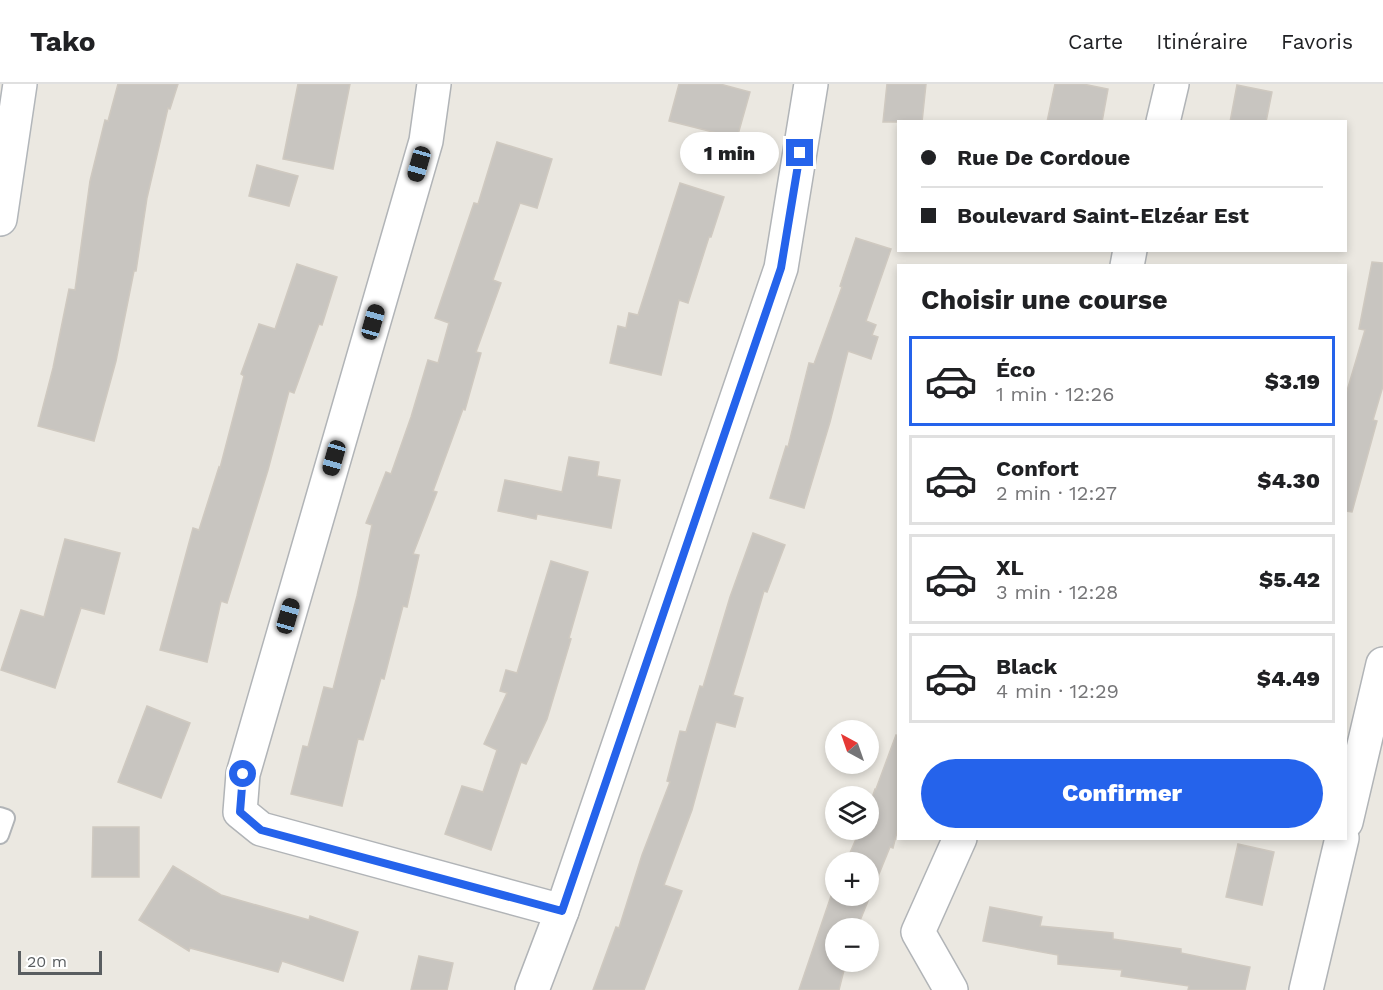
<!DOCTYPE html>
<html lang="fr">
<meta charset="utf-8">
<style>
:root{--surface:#fff;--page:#f2f2f2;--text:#202124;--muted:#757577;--line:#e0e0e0;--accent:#2563eb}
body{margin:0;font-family:"Work Sans",sans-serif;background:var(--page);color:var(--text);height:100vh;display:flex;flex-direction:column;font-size:22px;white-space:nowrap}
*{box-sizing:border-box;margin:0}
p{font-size:20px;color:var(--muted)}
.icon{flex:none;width:33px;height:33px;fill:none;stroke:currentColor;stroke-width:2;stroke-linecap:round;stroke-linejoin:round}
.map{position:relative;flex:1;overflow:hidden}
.panel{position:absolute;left:897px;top:180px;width:450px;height:576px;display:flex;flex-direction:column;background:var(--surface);border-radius:0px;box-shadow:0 3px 9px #0003}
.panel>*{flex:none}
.banner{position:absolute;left:897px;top:36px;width:450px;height:132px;border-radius:0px;box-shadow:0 3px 9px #0003;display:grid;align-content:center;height:132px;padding:0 24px;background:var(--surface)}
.needle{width:39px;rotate:320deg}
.controls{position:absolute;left:825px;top:636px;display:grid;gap:12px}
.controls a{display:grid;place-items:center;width:54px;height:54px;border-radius:50%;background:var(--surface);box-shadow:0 3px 9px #0003;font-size:30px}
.scale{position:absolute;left:18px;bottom:15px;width:84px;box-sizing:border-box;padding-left:6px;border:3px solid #595d60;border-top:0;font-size:16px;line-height:21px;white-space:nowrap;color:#595d60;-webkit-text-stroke:4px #fff;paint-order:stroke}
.end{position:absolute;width:27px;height:27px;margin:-14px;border:8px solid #2563eb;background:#fff;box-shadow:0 0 0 3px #fff}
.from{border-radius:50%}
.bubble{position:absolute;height:42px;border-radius:21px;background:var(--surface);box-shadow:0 3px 9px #0003;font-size:20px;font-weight:800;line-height:42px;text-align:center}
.car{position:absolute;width:18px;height:36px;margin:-18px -9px;border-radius:8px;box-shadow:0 0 4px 2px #0007;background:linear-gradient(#222 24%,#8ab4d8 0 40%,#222 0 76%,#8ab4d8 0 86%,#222 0)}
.banner b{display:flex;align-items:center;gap:21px;height:57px;font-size:22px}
.banner b+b{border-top:2px solid var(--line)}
.banner i{width:15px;height:15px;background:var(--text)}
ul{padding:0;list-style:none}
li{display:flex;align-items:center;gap:18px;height:90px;margin:0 12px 9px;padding:0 12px;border:3px solid var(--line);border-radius:0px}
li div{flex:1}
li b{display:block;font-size:22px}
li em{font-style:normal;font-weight:800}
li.active{border-color:var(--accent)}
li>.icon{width:54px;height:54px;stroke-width:1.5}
h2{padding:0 24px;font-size:27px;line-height:72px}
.button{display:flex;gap:12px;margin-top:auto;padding:12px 24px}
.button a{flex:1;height:69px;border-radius:36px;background:var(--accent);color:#fff;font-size:24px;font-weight:800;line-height:69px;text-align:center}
header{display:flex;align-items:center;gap:36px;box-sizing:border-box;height:84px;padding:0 30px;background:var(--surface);border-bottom:2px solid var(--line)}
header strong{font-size:28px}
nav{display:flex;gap:33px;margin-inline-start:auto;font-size:21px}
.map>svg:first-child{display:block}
.building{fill:#c8c5c0;stroke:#cfc9c0;stroke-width:1.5}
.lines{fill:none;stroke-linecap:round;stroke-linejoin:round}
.service-casing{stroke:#b1b4b7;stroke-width:20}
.minor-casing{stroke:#b1b4b7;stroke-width:36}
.tertiary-casing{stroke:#b1b4b7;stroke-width:36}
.secondary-casing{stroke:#b2b6ba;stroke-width:36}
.service{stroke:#fff;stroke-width:16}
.minor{stroke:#fff;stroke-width:33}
.tertiary{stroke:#fff;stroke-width:33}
.secondary{stroke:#fff;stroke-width:33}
.route{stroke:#2563eb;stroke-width:8}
</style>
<header>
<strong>Tako</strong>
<nav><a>Carte</a><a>Itinéraire</a><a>Favoris</a></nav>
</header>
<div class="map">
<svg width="1383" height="906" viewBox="0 0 1383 906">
<rect width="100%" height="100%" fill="#ebe8e1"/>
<g class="building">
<polygon points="118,0 178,0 170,25 168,24 147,114 136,187 134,187 116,277 94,357 38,342 53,284 69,205 75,206 90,97 105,36 108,37"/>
<polygon points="298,0 350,0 333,85 283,75"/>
<polygon points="679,0 720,0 750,8 737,54 669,37"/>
<polygon points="887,0 926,0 922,38 883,38"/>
<polygon points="1055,0 1083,0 1108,5 1102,38 1047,38"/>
<polygon points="1237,1 1272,8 1266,38 1230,38"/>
<polygon points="497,58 552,75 537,124 520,119 493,196 501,199 476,268 481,269 465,326 463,325 433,407 437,408 413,470 419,471 407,523 403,522 384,595 381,594 363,656 358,655 342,722 291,710 303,662 308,663 324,603 333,605 357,512 372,441 366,439 386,388 391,390 411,333 428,276 438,279 449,239 435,234 474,119 478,120"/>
<polygon points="257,81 298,92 289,122 249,112"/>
<polygon points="680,99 724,113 711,153 709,153 688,219 679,216 661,291 610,279 618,242 626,244 629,229 638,231"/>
<polygon points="856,154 891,165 866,237 876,241 872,251 878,253 871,275 848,267 830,338 804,424 770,414 786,362 788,363 809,279 814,280 842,203 840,202"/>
<polygon points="1372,178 1383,179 1383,302 1373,336 1377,337 1352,428 1346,427 1346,310 1365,246 1359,245"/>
<polygon points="297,180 337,193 322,241 319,240 294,309 289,307 268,386 227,519 221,517 207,578 160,566 193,444 199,446 219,383 220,384 244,292 241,290 259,240 275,245"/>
<polygon points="569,373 599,378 597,392 620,396 611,444 537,430 536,435 498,427 505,396 562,408"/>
<polygon points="753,449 785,461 767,508 764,507 733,611 743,614 735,643 716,638 692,726 664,801 682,807 644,906 593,906 616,843 619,844 642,771 670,698 667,697 680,647 686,648 700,602 703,603 730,513"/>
<polygon points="65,455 120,469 104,530 81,524 55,604 1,586 21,526 44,533"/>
<polygon points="551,477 588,488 569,554 571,555 547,635 526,680 521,678 491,766 445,750 462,702 483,708 497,666 484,660 507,609 500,607 506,586 517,589"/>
<polygon points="147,622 190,639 161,714 118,698"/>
<polygon points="896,651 898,652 898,744 893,764 890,763 857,844 836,844 836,878 846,878 839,906 799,906 831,812 836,804 836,812 868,812 868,778 846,778 860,746 868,746 868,726 875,705 876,705"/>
<polygon points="93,743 139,743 139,793 92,793"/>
<polygon points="1238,760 1274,768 1262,821 1226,813"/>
<polygon points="173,782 221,811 309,836 310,832 358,848 343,897 282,877 278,888 190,864 189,867 139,836"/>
<polygon points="990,823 1042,833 1040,842 1113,849 1113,855 1181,865 1181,869 1250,883 1245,906 1188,906 1189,902 1121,892 1122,886 1058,880 1058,871 983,857"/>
<polygon points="419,872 453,879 447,906 411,906"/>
</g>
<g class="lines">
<defs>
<polyline id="service" points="0,732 6,734 0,751"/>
<g id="minor">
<polyline points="434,0 426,57 243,690 240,728 261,745 562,827"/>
<polyline points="1163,38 1172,0"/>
<polyline points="1127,182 1130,166"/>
<polyline points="1346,738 1383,580"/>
<polyline points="951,906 918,848 960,754"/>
<polyline points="1306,906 1342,754"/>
</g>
<polyline id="tertiary" points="532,906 562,827 781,184 811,0"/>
<polyline id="secondary" points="0,135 20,0"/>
</defs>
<use href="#service" class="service-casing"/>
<use href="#minor" class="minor-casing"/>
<use href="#tertiary" class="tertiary-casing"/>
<use href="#secondary" class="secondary-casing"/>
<use href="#service" class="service"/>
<use href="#minor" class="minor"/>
<use href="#tertiary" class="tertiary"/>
<use href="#secondary" class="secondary"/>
</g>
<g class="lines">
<polyline class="route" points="243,690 240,728 261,746 562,827 781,184 800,69"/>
</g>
</svg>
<div class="controls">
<a><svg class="needle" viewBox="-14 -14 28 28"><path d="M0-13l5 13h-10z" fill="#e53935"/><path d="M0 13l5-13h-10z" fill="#757577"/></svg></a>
<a><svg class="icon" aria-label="layers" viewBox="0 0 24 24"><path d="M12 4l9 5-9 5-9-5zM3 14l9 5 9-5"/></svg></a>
<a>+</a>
<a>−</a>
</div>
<div class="scale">20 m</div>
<i class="end from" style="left:243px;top:690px"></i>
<i class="end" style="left:800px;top:69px"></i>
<div class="bubble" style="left:680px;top:48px;width:99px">1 min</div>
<i class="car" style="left:419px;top:80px;rotate:196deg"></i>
<i class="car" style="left:373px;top:238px;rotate:16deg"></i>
<i class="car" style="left:334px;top:374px;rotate:196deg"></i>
<i class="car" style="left:288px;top:532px;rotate:16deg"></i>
<div class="banner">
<b><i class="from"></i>Rue De Cordoue</b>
<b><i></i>Boulevard Saint-Elzéar Est</b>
</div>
<section class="panel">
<h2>Choisir une course</h2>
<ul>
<li class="active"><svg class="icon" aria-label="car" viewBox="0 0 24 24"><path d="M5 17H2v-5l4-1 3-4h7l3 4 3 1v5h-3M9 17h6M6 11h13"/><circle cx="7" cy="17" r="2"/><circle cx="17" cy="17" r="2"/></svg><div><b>Éco</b><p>1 min · 12:26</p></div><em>$3.19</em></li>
<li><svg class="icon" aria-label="car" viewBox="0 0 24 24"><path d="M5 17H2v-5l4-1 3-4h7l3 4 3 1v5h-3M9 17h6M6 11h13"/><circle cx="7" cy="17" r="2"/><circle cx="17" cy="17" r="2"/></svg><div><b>Confort</b><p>2 min · 12:27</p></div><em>$4.30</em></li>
<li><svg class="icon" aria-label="car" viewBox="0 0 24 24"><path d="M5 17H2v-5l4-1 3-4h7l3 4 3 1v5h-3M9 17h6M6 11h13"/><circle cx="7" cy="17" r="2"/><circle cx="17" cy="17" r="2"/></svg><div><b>XL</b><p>3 min · 12:28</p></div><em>$5.42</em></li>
<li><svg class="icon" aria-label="car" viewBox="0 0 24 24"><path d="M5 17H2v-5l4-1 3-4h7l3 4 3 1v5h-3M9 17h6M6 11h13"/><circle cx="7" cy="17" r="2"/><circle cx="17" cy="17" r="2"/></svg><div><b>Black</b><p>4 min · 12:29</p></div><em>$4.49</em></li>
</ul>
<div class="button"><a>Confirmer</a></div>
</section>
</div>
